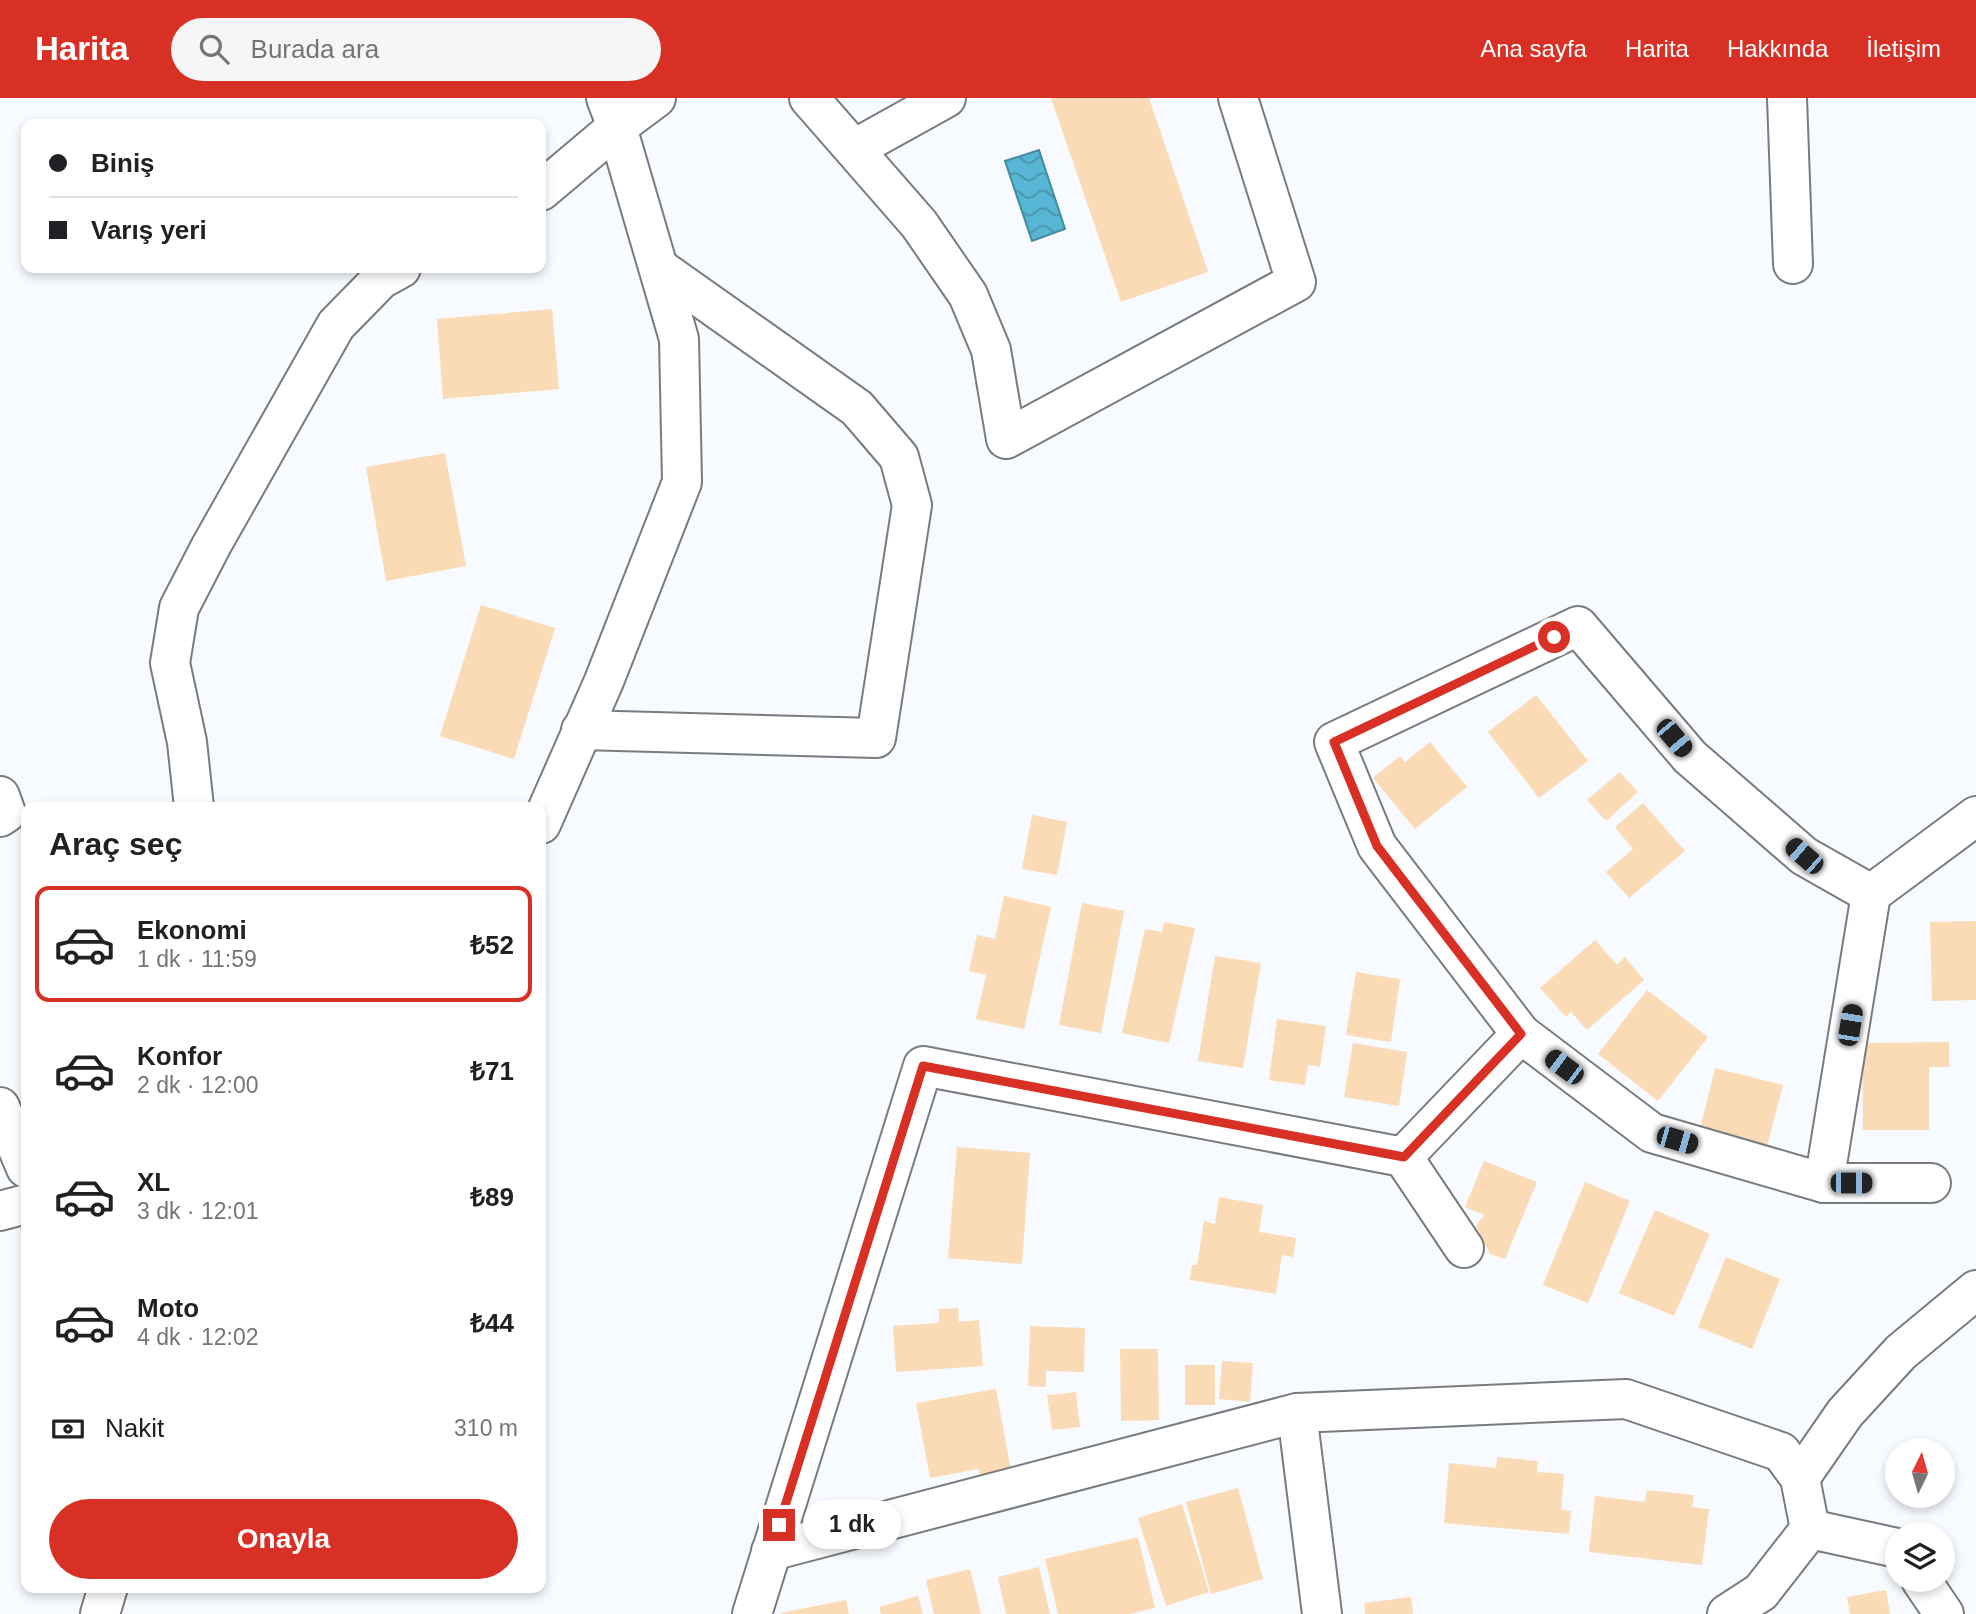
<!DOCTYPE html>
<html lang="tr">
<meta charset="utf-8">
<style>
:root{--surface:#fff;--page:#f6f6f6;--text:#202124;--muted:#757577;--line:#e0e0e0;--accent:#d93025}
body{margin:0;font-family:Arial,sans-serif;background:var(--page);color:var(--text);height:100vh;display:flex;flex-direction:column;font-size:26px;white-space:nowrap}
*{box-sizing:border-box;margin:0}
p{font-size:23px;color:var(--muted)}
.icon{flex:none;width:38px;height:38px;fill:none;stroke:currentColor;stroke-width:2;stroke-linecap:round;stroke-linejoin:round}
.map{position:relative;flex:1;overflow:hidden}
.sheet{position:absolute;left:21px;top:704px;width:525px;height:791px;display:flex;flex-direction:column;background:var(--surface);border-radius:14px;box-shadow:0 4px 10px #0003}
.sheet>*{flex:none}
.banner{position:absolute;left:21px;top:21px;width:525px;height:154px;border-radius:14px;box-shadow:0 4px 10px #0003;display:grid;align-content:center;height:154px;padding:0 28px;background:var(--surface)}
.needle{width:46px;rotate:5deg}
.controls{position:absolute;left:1885px;top:1340px;display:grid;gap:14px}
.controls a{display:grid;place-items:center;width:70px;height:70px;border-radius:50%;background:var(--surface);box-shadow:0 4px 10px #0003;font-size:35px}
.end{position:absolute;width:32px;height:32px;margin:-16px;border:9px solid #d93025;background:#fff;box-shadow:0 0 0 4px #fff}
.from{border-radius:50%}
.bubble{position:absolute;height:49px;border-radius:24px;background:var(--surface);box-shadow:0 4px 10px #0003;font-size:23px;font-weight:700;line-height:49px;text-align:center}
.car{position:absolute;width:21px;height:42px;margin:-21px -10px;border-radius:9px;box-shadow:0 0 5px 2px #0007;background:linear-gradient(#222 24%,#8ab4d8 0 40%,#222 0 76%,#8ab4d8 0 86%,#222 0)}
.banner b{display:flex;align-items:center;gap:24px;height:66px;font-size:26px}
.banner b+b{border-top:2px solid var(--line)}
.banner i{width:18px;height:18px;background:var(--text)}
ul{padding:0;list-style:none}
li{display:flex;align-items:center;gap:21px;height:116px;margin:0 14px 10px;padding:0 14px;border:4px solid transparent;border-radius:14px}
li div{flex:1}
li b{display:block;font-size:26px}
li em{font-style:normal;font-weight:700}
li.active{border-color:var(--accent)}
li>.icon{width:63px;height:63px;stroke-width:1.5}
h2{padding:0 28px;font-size:32px;line-height:84px}
.pay{display:flex;align-items:center;gap:18px;height:77px;padding:0 28px;font-size:26px}
.pay p{margin-inline-start:auto}
.cta{display:flex;gap:14px;margin-top:auto;padding:14px 28px}
.cta a{flex:1;height:80px;border-radius:42px;background:var(--accent);color:#fff;font-size:28px;font-weight:700;line-height:80px;text-align:center}
header{display:flex;align-items:center;gap:42px;box-sizing:border-box;height:98px;padding:0 35px;background:var(--accent);color:#fff}
header strong{font-size:33px}
nav{display:flex;gap:38px;margin-inline-start:auto;font-size:24px}
.search{width:490px;height:63px;background:var(--page);display:flex;align-items:center;gap:18px;box-sizing:border-box;padding:0 24px;border-radius:38px;color:var(--muted);font-size:26px}
.map>svg:first-child{display:block}
.water{fill:url(#water-waves);stroke:#478a9f;stroke-width:2}
.building{fill:#fbdbb6}
.lines{fill:none;stroke-linecap:round;stroke-linejoin:round}
.minor-casing{stroke:#787b7f;stroke-width:42}
.minor{stroke:#fff;stroke-width:38}
.route{stroke:#d93025;stroke-width:9}
</style>
<header>
<strong>Harita</strong>
<div class="search"><svg class="icon" aria-label="search" viewBox="0 0 24 24"><circle cx="10" cy="10" r="6"/><path d="M15 15l6 6"/></svg>Burada ara</div>
<nav><a>Ana sayfa</a><a>Harita</a><a>Hakkında</a><a>İletişim</a></nav>
</header>
<div class="map">
<svg width="1976" height="1516" viewBox="0 0 1976 1516">
<defs>
<pattern id="water-waves" width="16" height="10" patternUnits="userSpaceOnUse" patternTransform="scale(1.75)"><rect width="16" height="10" fill="#56b6d3"/><path d="M0 5q4-4 8 0t8 0" fill="none" stroke="#4794ab"/></pattern>
</defs>
<rect width="100%" height="100%" fill="#f7fafe"/>
<polygon class="water" points="1039,52 1065,131 1032,143 1005,63"/>
<g class="building">
<polygon points="1051,0 1149,0 1208,174 1121,204"/>
<polygon points="552,211 559,291 443,301 437,221"/>
<polygon points="445,355 466,468 386,483 366,369"/>
<polygon points="481,507 555,530 514,661 440,638"/>
<polygon points="1536,597 1588,663 1539,700 1488,634"/>
<polygon points="1430,644 1467,689 1415,731 1373,680 1400,658 1405,664"/>
<polygon points="1620,674 1638,694 1606,723 1587,702"/>
<polygon points="1643,705 1685,753 1629,800 1606,774 1633,751 1615,729"/>
<polygon points="1032,717 1067,724 1057,777 1022,771"/>
<polygon points="1004,798 1051,809 1024,931 976,921 986,877 969,873 977,837 995,841"/>
<polygon points="1082,805 1124,813 1101,935 1059,927"/>
<polygon points="1976,823 1976,902 1932,903 1930,824"/>
<polygon points="1164,824 1195,830 1169,945 1122,935 1145,831 1162,834"/>
<polygon points="1595,842 1617,867 1625,859 1644,882 1587,932 1571,914 1566,919 1540,890"/>
<polygon points="1215,858 1261,865 1243,970 1198,963"/>
<polygon points="1356,874 1400,881 1391,944 1346,937"/>
<polygon points="1647,892 1708,939 1658,1003 1598,956"/>
<polygon points="1277,921 1326,928 1320,969 1308,967 1305,987 1269,982"/>
<polygon points="1949,944 1949,969 1929,969 1929,1032 1863,1032 1862,945"/>
<polygon points="1353,945 1407,954 1399,1008 1344,999"/>
<polygon points="1715,970 1783,987 1767,1048 1700,1031"/>
<polygon points="957,1049 1030,1055 1022,1166 948,1160"/>
<polygon points="1484,1063 1537,1084 1505,1161 1490,1156 1476,1128 1484,1117 1465,1109"/>
<polygon points="1585,1084 1630,1103 1588,1205 1543,1187"/>
<polygon points="1219,1099 1263,1107 1259,1134 1296,1140 1293,1159 1282,1157 1276,1196 1190,1182 1192,1167 1197,1167 1204,1123 1215,1126"/>
<polygon points="1655,1112 1710,1136 1674,1218 1619,1195"/>
<polygon points="1726,1159 1780,1181 1752,1251 1698,1229"/>
<polygon points="958,1210 959,1224 979,1222 983,1268 896,1274 893,1228 939,1225 939,1211"/>
<polygon points="1030,1228 1085,1230 1084,1274 1046,1273 1046,1289 1028,1288"/>
<polygon points="1120,1251 1158,1251 1159,1322 1121,1323"/>
<polygon points="1222,1263 1253,1265 1250,1304 1219,1301"/>
<rect x="1185" y="1267" width="30" height="40"/>
<polygon points="996,1291 1013,1384 982,1390 979,1371 930,1380 916,1305"/>
<polygon points="1076,1294 1080,1329 1052,1332 1047,1297"/>
<polygon points="1497,1359 1538,1363 1537,1374 1564,1376 1561,1412 1571,1413 1569,1436 1444,1425 1449,1365 1496,1370"/>
<polygon points="1238,1390 1263,1481 1211,1496 1186,1404"/>
<polygon points="1647,1392 1694,1397 1692,1409 1709,1411 1702,1467 1589,1454 1595,1398 1645,1404"/>
<polygon points="1182,1406 1209,1494 1166,1508 1138,1420"/>
<polygon points="1138,1439 1155,1510 1130,1516 1058,1516 1045,1461"/>
<polygon points="1039,1469 1050,1516 1006,1516 998,1479"/>
<polygon points="970,1471 981,1516 934,1516 926,1482"/>
<polygon points="1886,1492 1890,1516 1850,1516 1847,1499"/>
<polygon points="918,1498 923,1516 881,1516 879,1509"/>
<polygon points="1411,1499 1413,1516 1365,1516 1364,1505"/>
<polygon points="846,1502 849,1516 781,1516 781,1515"/>
</g>
<g class="lines">
<defs>
<g id="minor">
<polyline points="809,0 919,126 968,197 991,252 1006,341 1296,184 1238,0"/>
<polyline points="1787,0 1793,166"/>
<polyline points="854,51 946,0"/>
<polyline points="541,93 617,29 656,0"/>
<polygon points="1578,528 1690,659 1804,758 1871,796 1824,1085 1652,1035 1521,936 1377,748 1334,644"/>
<polyline points="581,632 876,640 912,407 899,359 857,310 659,170"/>
<polyline points="0,698 6,715 0,719"/>
<polyline points="194,709 187,644 170,565 179,510 211,448 336,227 381,181 401,170"/>
<polyline points="541,726 604,583 682,384 679,241 617,29 606,0"/>
<polyline points="1871,796 1976,718"/>
<polyline points="0,1009 26,1070"/>
<polyline points="1403,1059 1521,936"/>
<polyline points="1824,1085 1931,1085"/>
<polyline points="0,1113 26,1106"/>
<polyline points="1297,1315 1322,1516"/>
<polyline points="1800,1380 1845,1315 1901,1254 1976,1192"/>
<polyline points="1810,1431 1897,1450"/>
<polyline points="771,1453 1297,1315 1626,1301 1781,1354 1800,1380 1810,1431 1761,1494 1727,1516"/>
<polyline points="1921,1482 1944,1516"/>
<polyline points="100,1516 108,1489"/>
<polyline points="752,1516 923,968 1403,1059 1464,1150"/>
</g>
</defs>
<use href="#minor" class="minor-casing"/>
<use href="#minor" class="minor"/>
</g>
<g class="lines">
<polyline class="route" points="779,1427 923,968 1404,1059 1521,936 1377,748 1334,644 1554,539"/>
</g>
</svg>
<div class="controls">
<a><svg class="needle" viewBox="-14 -14 28 28"><path d="M0-13l5 13h-10z" fill="#e53935"/><path d="M0 13l5-13h-10z" fill="#757577"/></svg></a>
<a><svg class="icon" aria-label="layers" viewBox="0 0 24 24"><path d="M12 4l9 5-9 5-9-5zM3 14l9 5 9-5"/></svg></a>
</div>
<i class="end from" style="left:1554px;top:539px"></i>
<i class="end" style="left:779px;top:1427px"></i>
<div class="bubble" style="left:803px;top:1402px;width:98px">1 dk</div>
<i class="car" style="left:1674px;top:640px;rotate:140deg"></i>
<i class="car" style="left:1804px;top:758px;rotate:311deg"></i>
<i class="car" style="left:1850px;top:927px;rotate:9deg"></i>
<i class="car" style="left:1564px;top:969px;rotate:307deg"></i>
<i class="car" style="left:1677px;top:1042px;rotate:106deg"></i>
<i class="car" style="left:1851px;top:1085px;rotate:90deg"></i>
<div class="banner">
<b><i class="from"></i>Biniş</b>
<b><i></i>Varış yeri</b>
</div>
<section class="sheet">
<h2>Araç seç</h2>
<ul>
<li class="active"><svg class="icon" aria-label="car" viewBox="0 0 24 24"><path d="M5 17H2v-5l4-1 3-4h7l3 4 3 1v5h-3M9 17h6M6 11h13"/><circle cx="7" cy="17" r="2"/><circle cx="17" cy="17" r="2"/></svg><div><b>Ekonomi</b><p>1 dk · 11:59</p></div><em>₺52</em></li>
<li><svg class="icon" aria-label="car" viewBox="0 0 24 24"><path d="M5 17H2v-5l4-1 3-4h7l3 4 3 1v5h-3M9 17h6M6 11h13"/><circle cx="7" cy="17" r="2"/><circle cx="17" cy="17" r="2"/></svg><div><b>Konfor</b><p>2 dk · 12:00</p></div><em>₺71</em></li>
<li><svg class="icon" aria-label="car" viewBox="0 0 24 24"><path d="M5 17H2v-5l4-1 3-4h7l3 4 3 1v5h-3M9 17h6M6 11h13"/><circle cx="7" cy="17" r="2"/><circle cx="17" cy="17" r="2"/></svg><div><b>XL</b><p>3 dk · 12:01</p></div><em>₺89</em></li>
<li><svg class="icon" aria-label="car" viewBox="0 0 24 24"><path d="M5 17H2v-5l4-1 3-4h7l3 4 3 1v5h-3M9 17h6M6 11h13"/><circle cx="7" cy="17" r="2"/><circle cx="17" cy="17" r="2"/></svg><div><b>Moto</b><p>4 dk · 12:02</p></div><em>₺44</em></li>
</ul>
<div class="pay"><svg class="icon" aria-label="cash" viewBox="0 0 24 24"><path d="M3 7h18v10H3z"/><circle cx="12" cy="12" r="2"/></svg>Nakit<p>310 m</p></div>
<div class="cta"><a>Onayla</a></div>
</section>
</div>
